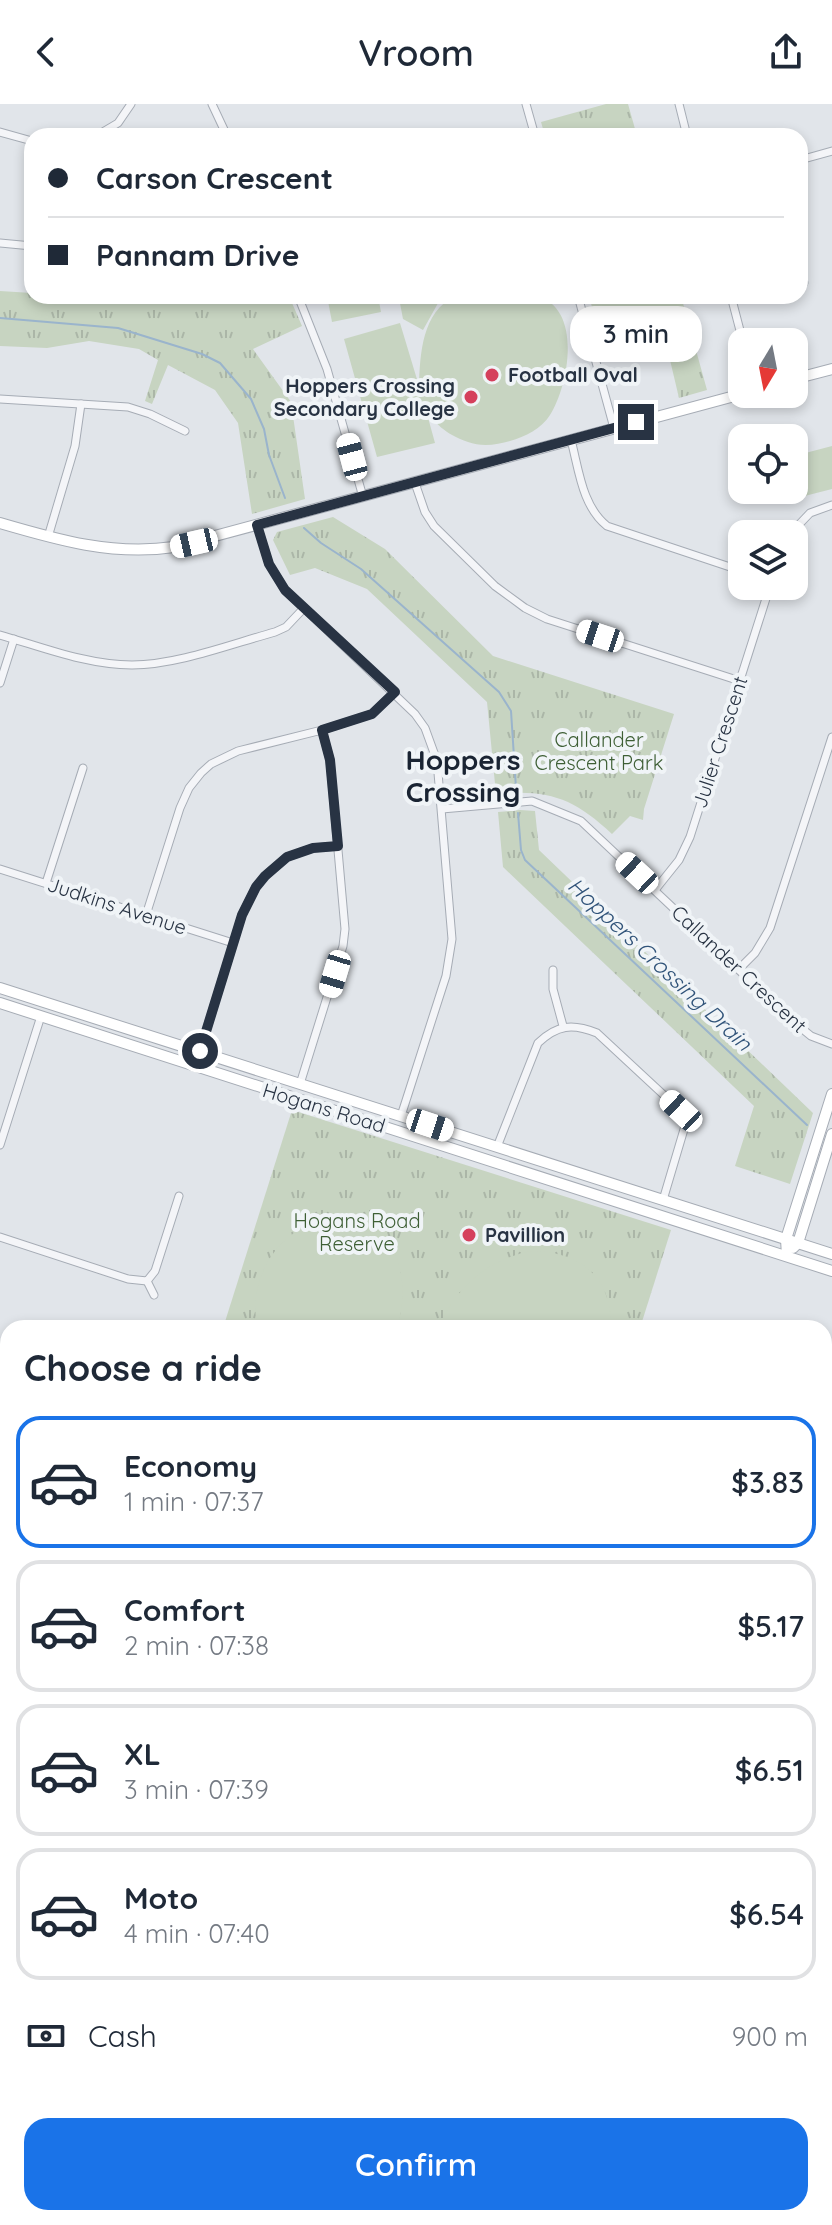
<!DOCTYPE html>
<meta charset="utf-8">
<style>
:root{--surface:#fff;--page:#f2f2f3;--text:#1f2937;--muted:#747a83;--line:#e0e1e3;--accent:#1a73e8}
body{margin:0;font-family:Quicksand,sans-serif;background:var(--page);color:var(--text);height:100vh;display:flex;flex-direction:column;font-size:30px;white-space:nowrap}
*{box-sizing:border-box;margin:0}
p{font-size:26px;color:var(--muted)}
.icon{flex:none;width:44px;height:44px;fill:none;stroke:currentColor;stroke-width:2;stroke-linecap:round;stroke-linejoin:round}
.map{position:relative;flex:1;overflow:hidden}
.panel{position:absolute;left:0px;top:1216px;width:832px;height:906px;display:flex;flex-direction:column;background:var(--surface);border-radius:24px 24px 0 0;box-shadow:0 4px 12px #0003}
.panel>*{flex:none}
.banner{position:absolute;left:24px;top:24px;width:784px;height:176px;border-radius:24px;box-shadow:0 4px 12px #0003;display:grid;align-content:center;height:176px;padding:0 24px;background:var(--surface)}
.needle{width:52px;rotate:190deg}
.buttons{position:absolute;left:728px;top:224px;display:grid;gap:16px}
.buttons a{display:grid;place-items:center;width:80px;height:80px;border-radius:16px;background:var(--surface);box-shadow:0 4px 12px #0003;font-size:40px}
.end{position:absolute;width:36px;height:36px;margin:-18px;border:10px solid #283343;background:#fff;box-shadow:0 0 0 4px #fff}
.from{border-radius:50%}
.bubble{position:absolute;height:56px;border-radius:24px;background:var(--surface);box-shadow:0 4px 12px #0003;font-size:26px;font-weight:600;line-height:56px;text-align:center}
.car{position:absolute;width:24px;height:48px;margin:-24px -12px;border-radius:10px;box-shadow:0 0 6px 2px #0007;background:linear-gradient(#fff 24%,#345 0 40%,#fff 0 76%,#345 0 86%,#fff 0)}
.banner b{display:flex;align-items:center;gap:28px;height:76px;font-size:30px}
.banner b+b{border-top:2px solid var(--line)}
.banner i{width:20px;height:20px;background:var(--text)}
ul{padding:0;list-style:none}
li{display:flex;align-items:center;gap:24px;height:132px;margin:0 16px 12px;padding:0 8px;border:4px solid var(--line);border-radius:24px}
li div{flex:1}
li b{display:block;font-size:30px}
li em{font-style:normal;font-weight:600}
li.selected{border-color:var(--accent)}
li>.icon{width:72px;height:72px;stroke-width:1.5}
h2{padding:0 24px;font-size:36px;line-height:96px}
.pay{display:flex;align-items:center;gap:20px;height:88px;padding:0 24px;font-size:30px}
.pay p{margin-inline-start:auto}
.primary-button{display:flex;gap:16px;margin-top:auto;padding:16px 24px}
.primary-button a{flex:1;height:92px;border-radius:24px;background:var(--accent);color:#fff;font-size:32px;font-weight:600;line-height:92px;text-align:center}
header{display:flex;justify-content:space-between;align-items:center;height:104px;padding:0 24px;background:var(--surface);font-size:36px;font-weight:600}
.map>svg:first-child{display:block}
.grass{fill:url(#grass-tufts)}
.pitch{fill:#c7d4c1}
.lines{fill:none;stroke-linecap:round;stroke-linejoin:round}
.stream{stroke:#9ab4cc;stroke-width:2}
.street-casing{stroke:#a6acb5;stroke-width:9}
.secondary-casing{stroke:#a6acb5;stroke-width:12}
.street{stroke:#f4f5f8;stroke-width:7}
.secondary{stroke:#fff;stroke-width:10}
.route{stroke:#283343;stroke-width:10}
.poi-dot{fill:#d5405c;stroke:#f0f4f7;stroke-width:3}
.labels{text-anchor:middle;stroke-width:8;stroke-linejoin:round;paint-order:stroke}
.poi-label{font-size:20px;font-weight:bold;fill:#283343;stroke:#f0f4f7;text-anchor:start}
.park-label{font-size:20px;fill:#3e5f35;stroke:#f0f4f7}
.street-label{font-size:20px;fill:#283343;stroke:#f0f4f7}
.water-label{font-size:22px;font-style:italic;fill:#305379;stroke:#f0f4f7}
.district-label{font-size:28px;font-weight:bold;fill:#1a2433;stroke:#f0f4f7}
</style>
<header><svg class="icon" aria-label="back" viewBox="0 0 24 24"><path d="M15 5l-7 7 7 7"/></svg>Vroom<svg class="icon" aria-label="share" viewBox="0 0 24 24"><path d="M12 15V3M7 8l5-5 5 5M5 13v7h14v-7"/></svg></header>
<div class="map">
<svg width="832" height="2121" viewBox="0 0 832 2121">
<defs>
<pattern id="grass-tufts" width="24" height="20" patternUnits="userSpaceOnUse" patternTransform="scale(2)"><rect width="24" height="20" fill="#c7d4c1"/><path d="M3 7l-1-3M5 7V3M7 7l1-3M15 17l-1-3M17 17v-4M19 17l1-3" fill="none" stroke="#abb6a7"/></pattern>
</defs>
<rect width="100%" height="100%" fill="#e1e5ea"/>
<g class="grass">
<polygon points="606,0 628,0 637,32 545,32 541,18"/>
<polygon points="0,187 32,189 32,192 289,192 302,222 253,245 291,298 305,395 252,410 238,319 215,286 168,261 152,300 145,297 158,256 139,245 89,237 47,244 0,242"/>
<path d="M589 192H681L707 286 679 294 670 256 659 255 652 250 666 244 670 253C668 219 625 239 603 244Z"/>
<path d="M333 413 385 445 493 552 674 610 644 705 643 716 630 712 612 730C574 694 548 685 496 690L487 598 367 485 315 464 290 471 273 436 277 428Z"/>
<polygon points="520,706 535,707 539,746 813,1009 790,1080 735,1062 754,1002 503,763 498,708"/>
<polygon points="292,1006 671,1126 640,1224 223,1224"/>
</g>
<g class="pitch">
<polygon points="327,192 378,192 381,208 332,218"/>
<polygon points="394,192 442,192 423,226 403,215 399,194"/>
<path d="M455 192C475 192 519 188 536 192 583 203 569 281 550 311 542 324 525 333 510 337 497 341 481 343 468 338 446 330 433 320 424 299L435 339 377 353 344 235 400 219 419 282C420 250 422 208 455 192Z"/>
<polygon points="832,342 832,385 789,396 787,386 794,386 794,352"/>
<path d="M331 1111C339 1112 348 1111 356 1113 402 1126 410 1186 397 1224H257C248 1168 279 1127 331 1111Z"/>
<path d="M532 1147C581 1148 612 1173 611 1224H438C456 1183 488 1155 532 1147Z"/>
<polygon points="824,2023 832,2023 832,2121 803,2121 799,2114 824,2114"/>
</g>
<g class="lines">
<g class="stream">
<polyline points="679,210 686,208"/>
<polyline points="0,214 118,224 202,250 220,259 251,295 264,325 269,351 285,394"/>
<polyline points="622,216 643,211 677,210"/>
<polyline points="304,424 321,439 361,465 499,588 511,607 516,684"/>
<polyline points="518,709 521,746 525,756 807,1021"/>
</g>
<defs>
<g id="street">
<polyline points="212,0 227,32"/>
<polyline points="526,0 535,32"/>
<polyline points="679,0 687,32"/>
<polyline points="0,28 32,37"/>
<polyline points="96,32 118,19 131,0"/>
<polyline points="800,56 832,47"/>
<polyline points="0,139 32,142"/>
<polyline points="800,162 804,179"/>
<polyline points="298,192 327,265 363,393"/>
<polyline points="578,192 614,324"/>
<polyline points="731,192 743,238"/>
<polyline points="0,295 128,303 150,310 185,327"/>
<path d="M571 336C579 366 582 402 607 422L742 467"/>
<polyline points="415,379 425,408 434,422 495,482 525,504 547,515 740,577"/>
<polyline points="257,421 269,460 285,486 415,610 425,624 437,657 452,835 446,872 401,1012"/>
<polyline points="790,430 810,409 832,401"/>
<polyline points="48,433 75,342 81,300"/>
<path d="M0 531C42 543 87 561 132 561 177 561 231 540 275 528L286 523 304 504"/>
<polyline points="0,579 14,535"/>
<polyline points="442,705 532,697 581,717 795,919 811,932 832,940"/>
<polyline points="0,765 233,839"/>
<polyline points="46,779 83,664"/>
<polyline points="655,786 679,756 690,733 770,482"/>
<polyline points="146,811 180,704 189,684 201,669 211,660 238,647 322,626 372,610 395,588"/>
<polyline points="739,865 755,849 770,824 832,633"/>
<polyline points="553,866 553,885 563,922"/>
<polyline points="200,947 242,811 256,783 265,772 287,753 313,744 338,742"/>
<polyline points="300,980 343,842 345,825 330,656 322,626"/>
<polyline points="0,1041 41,912"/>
<path d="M497 1043 538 939C557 921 572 919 597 929L681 1007 685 1022 663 1096"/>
<polyline points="0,1133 128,1175 147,1177 155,1167 179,1092"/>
<polyline points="147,1177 154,1191"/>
<polyline points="824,1269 832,1244"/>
<polyline points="0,1309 8,1312"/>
<polyline points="0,1479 8,1481"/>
<polyline points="0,1647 8,1650"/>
<polyline points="824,1676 832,1679"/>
<polyline points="0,1818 8,1821"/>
<polyline points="362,2121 375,2114"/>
</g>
<g id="secondary">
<polyline points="794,275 832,265"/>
<path d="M0 419C58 436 113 452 174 443L742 290"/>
<polyline points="0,884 832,1150"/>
<polyline points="0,899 832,1167"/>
<polyline points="793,1144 798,1139 832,1030"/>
<polyline points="787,1152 786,1135 832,990"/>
</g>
</defs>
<use href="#street" class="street-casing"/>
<use href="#secondary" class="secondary-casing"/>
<use href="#street" class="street"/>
<use href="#secondary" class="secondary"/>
</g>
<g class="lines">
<polyline class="route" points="200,947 242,811 256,783 265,772 287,753 313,744 338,742 330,656 322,626 372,610 395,588 285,486 269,460 257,421 636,318"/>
</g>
<g class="poi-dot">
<circle cx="492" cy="271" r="8"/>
<circle cx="471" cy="293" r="8"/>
<circle cx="469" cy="1131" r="8"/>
</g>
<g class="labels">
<g class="poi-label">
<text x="508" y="278">Football Oval</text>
<text x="455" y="289" text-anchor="end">Hoppers Crossing<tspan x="455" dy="23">Secondary College</tspan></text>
<text x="485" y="1138">Pavillion</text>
</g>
<g class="park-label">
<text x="599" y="643">Callander<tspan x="599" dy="23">Crescent Park</tspan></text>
<text x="357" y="1124">Hogans Road<tspan x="357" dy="23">Reserve</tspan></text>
</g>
<g class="street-label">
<text transform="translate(720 638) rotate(-72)" y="7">Julier Crescent</text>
<text transform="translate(117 802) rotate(18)" y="7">Judkins Avenue</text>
<text transform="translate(739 865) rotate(43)" y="7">Callander Crescent</text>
<text transform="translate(324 1004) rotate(17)" y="7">Hogans Road</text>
</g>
<g class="water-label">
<text transform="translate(660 860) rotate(43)" y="8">Hoppers Crossing Drain</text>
</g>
<g class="district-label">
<text x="463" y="666">Hoppers<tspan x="463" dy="32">Crossing</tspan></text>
</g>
</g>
</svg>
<div class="buttons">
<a><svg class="needle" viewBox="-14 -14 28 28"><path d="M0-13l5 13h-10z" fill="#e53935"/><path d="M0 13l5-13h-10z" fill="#747a83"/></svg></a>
<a><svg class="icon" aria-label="locate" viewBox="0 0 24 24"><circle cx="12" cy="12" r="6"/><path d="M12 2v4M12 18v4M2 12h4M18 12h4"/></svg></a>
<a><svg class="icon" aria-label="layers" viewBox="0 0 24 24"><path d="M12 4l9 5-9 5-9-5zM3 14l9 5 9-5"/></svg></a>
</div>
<i class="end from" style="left:200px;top:947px"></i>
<i class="end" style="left:636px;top:318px"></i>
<div class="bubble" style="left:570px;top:202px;width:132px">3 min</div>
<i class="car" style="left:352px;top:353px;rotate:345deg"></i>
<i class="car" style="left:194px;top:439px;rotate:257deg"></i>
<i class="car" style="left:600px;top:532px;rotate:288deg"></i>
<i class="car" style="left:637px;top:769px;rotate:313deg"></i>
<i class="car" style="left:335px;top:870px;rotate:197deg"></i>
<i class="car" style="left:681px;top:1007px;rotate:313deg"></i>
<i class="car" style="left:430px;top:1021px;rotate:108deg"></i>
<div class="banner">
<b><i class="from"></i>Carson Crescent</b>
<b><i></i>Pannam Drive</b>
</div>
<section class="panel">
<h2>Choose a ride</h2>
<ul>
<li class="selected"><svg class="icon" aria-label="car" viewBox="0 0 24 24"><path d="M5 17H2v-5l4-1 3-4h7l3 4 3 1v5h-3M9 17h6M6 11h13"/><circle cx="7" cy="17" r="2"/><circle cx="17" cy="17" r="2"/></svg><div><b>Economy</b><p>1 min · 07:37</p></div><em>$3.83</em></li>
<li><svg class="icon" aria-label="car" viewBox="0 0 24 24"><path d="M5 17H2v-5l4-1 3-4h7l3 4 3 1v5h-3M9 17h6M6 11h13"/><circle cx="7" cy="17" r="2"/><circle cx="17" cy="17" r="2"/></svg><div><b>Comfort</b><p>2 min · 07:38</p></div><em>$5.17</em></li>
<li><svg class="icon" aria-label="car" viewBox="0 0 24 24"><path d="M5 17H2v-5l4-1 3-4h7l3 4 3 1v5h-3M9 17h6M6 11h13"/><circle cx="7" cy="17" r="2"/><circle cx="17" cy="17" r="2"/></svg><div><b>XL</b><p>3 min · 07:39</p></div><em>$6.51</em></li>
<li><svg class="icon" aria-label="car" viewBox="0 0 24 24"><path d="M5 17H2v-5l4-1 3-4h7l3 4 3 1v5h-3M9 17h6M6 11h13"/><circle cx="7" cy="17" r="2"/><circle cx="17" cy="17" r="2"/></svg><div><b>Moto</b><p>4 min · 07:40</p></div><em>$6.54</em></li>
</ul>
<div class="pay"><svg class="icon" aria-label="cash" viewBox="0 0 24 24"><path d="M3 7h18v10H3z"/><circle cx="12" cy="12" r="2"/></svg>Cash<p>900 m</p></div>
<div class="primary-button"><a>Confirm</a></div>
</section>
</div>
